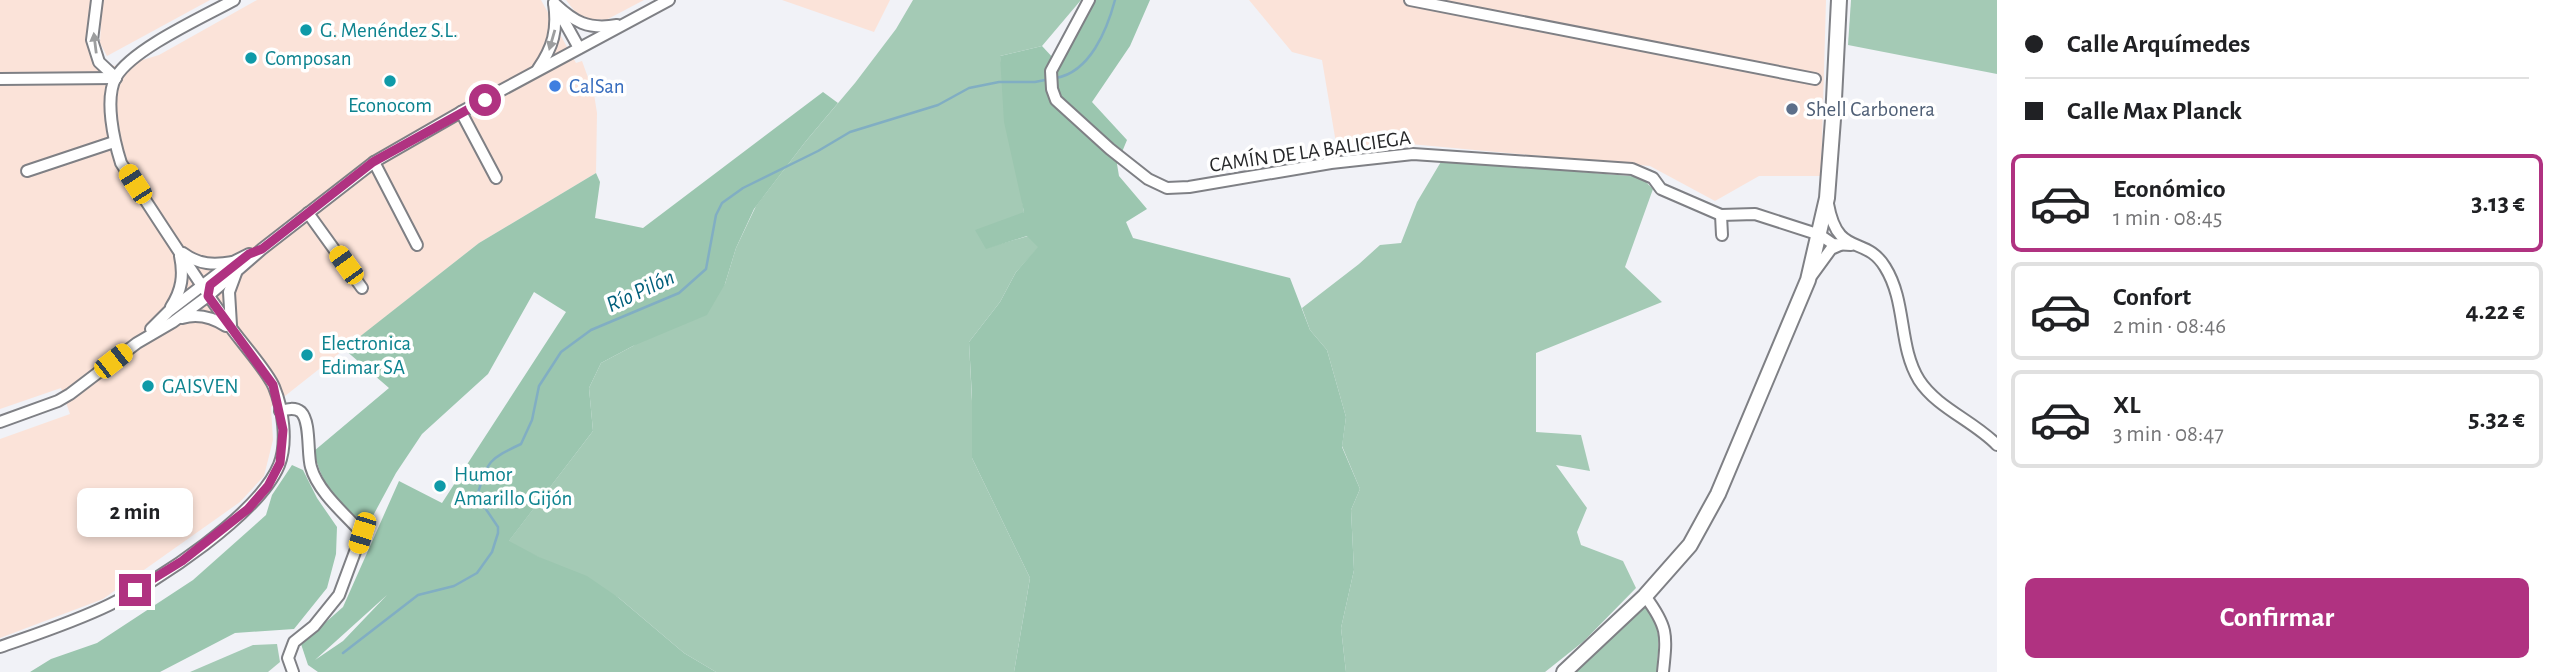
<!DOCTYPE html>
<html lang="es">
<meta charset="utf-8">
<style>
:root{--surface:#fff;--page:#f2f2f2;--text:#202124;--muted:#757577;--line:#e0e0e0;--accent:#b03281}
body{margin:0;font-family:"Alegreya Sans",sans-serif;background:var(--page);color:var(--text);height:100vh;display:flex;flex-direction:column;font-size:26px;white-space:nowrap}
*{box-sizing:border-box;margin:0}
p{font-size:23px;color:var(--muted)}
.icon{flex:none;width:38px;height:38px;fill:none;stroke:currentColor;stroke-width:2;stroke-linecap:round;stroke-linejoin:round}
.map{position:relative;flex:1;overflow:hidden}
.side{display:flex;flex-direction:column;background:var(--surface);width:560px}
.side>*{flex:none}
.hud{display:grid;align-content:center;height:154px;padding:0 28px;background:var(--surface)}
.end{position:absolute;width:32px;height:32px;margin:-16px;border:9px solid #b03281;background:#fff;box-shadow:0 0 0 4px #fff}
.from{border-radius:50%}
.bubble{position:absolute;height:49px;border-radius:10px;background:var(--surface);box-shadow:0 4px 10px #0003;font-size:23px;font-weight:700;line-height:49px;text-align:center}
.car{position:absolute;width:21px;height:42px;margin:-21px -10px;border-radius:9px;box-shadow:0 0 5px 2px #0007;background:linear-gradient(#f5c518 24%,#345 0 40%,#f5c518 0 76%,#345 0 86%,#f5c518 0)}
.hud b{display:flex;align-items:center;gap:24px;height:66px;font-size:26px}
.hud b+b{border-top:2px solid var(--line)}
.hud i{width:18px;height:18px;background:var(--text)}
ul{padding:0;list-style:none}
li{display:flex;align-items:center;gap:21px;height:98px;margin:0 14px 10px;padding:0 14px;border:4px solid var(--line);border-radius:10px}
li div{flex:1}
li b{display:block;font-size:26px}
li em{font-style:normal;font-weight:700}
li.active{border-color:var(--accent)}
li>.icon{width:63px;height:63px;stroke-width:1.5}
.cta{display:flex;gap:14px;margin-top:auto;padding:14px 28px}
.cta a{flex:1;height:80px;border-radius:10px;background:var(--accent);color:#fff;font-size:28px;font-weight:700;line-height:80px;text-align:center}
main{display:flex;flex:1;min-height:0}
.map>svg:first-child{display:block}
.commercial{fill:#fbe3d9}
.green{fill:#a4cab5}
.forest{fill:#9bc6af;fill-rule:evenodd}
.lines{fill:none;stroke-linecap:round;stroke-linejoin:round}
.stream{stroke:#81aec3;stroke-width:2.5}
.minor-casing{stroke:#7f8085;stroke-width:14}
.tertiary-casing{stroke:#7f8085;stroke-width:18}
.minor{stroke:#fff;stroke-width:10}
.tertiary{stroke:#fff;stroke-width:14}
.oneway{fill:#9d9e9f}
.route{stroke:#b03281;stroke-width:9}
.culture-dot{fill:#0f9aa8;stroke:#fff;stroke-width:2.5}
.shop-dot{fill:#3f7fe0;stroke:#fff;stroke-width:2.5}
.service-dot{fill:#5c6f8a;stroke:#fff;stroke-width:2.5}
.labels{text-anchor:middle;stroke-width:7;stroke-linejoin:round;paint-order:stroke}
.culture-label{font-size:21px;fill:#0d838f;stroke:#fff;text-anchor:start}
.shop-label{font-size:21px;fill:#366cbe;stroke:#fff;text-anchor:start}
.service-label{font-size:21px;fill:#4e5e75;stroke:#fff;text-anchor:start}
.street-label{font-size:21px;fill:#262729;stroke:#fff}
.water-label{font-size:23px;font-style:italic;fill:#015f7b;stroke:#fff}
</style>
<main>
<div class="map">
<svg width="1997" height="672" viewBox="0 0 1997 672">
<rect width="100%" height="100%" fill="#f1f2f7"/>
<g class="commercial">
<polygon points="0,0 92,0 88,45 108,64 119,67 159,55 257,0 541,0 576,63 582,61 594,94 597,113 596,173 479,243 271,407 273,440 264,476 240,502 103,599 0,638 0,439 70,414 61,388 0,409"/>
<polygon points="102,0 210,0 107,56 100,43"/>
<polygon points="566,0 644,0 606,20 591,19 577,14"/>
<polygon points="782,0 890,0 874,32"/>
<polygon points="1249,0 1826,0 1821,176 1759,176 1715,201 1650,166 1410,144 1338,155 1322,60 1292,52"/>
</g>
<g class="green">
<polygon points="913,0 1081,0 1042,46 1000,56 1024,212 986,248 1028,236 1039,247 1016,272 1000,302 969,342 972,401 972,458 1030,578 1014,672 716,672 684,653 619,598 508,542 593,431 589,388 601,363 633,346 725,284 736,248 756,206 806,141 855,83 896,29"/>
<polygon points="1851,0 1997,0 1997,74 1848,45"/>
<polygon points="1442,160 1641,177 1653,189 1625,267 1662,302 1536,353 1536,432 1581,435 1590,471 1556,465 1587,508 1577,532 1581,545 1623,561 1636,588 1584,641 1545,672 1346,672 1341,628 1354,570 1351,510 1360,489 1342,446 1346,417 1327,350 1310,330 1302,308 1359,264 1380,245 1401,243 1417,202"/>
<path d="M1645 604C1663 629 1658 642 1657 672H1570Z"/>
<polygon points="277,644 280,662 268,672 190,672 253,645"/>
</g>
<g class="forest">
<polygon points="1089,0 1150,0 1130,46 1092,102 1127,140 1117,164 1119,176 1147,209 1126,222 1133,238 1290,278 1310,330 1327,350 1346,417 1342,447 1360,489 1351,510 1354,570 1341,628 1346,672 1014,672 1030,578 972,458 972,397 969,342 1000,302 1016,272 1038,247 1027,236 986,249 975,230 1024,212 1004,122 1000,56 1042,46 1055,60"/>
<path d="M823 92 838 103 806 141 754 209 736 248 725 284 707 315 633 346 601 363 589 388 593 431 509 541 539 557 587 576 619 598 684 653 716 672H318L308 665 301 644 343 607 399 481 442 503 566 312 534 292 488 374 422 434 396 473 368 525C339 506 321 485 314 451L389 388 344 349 479 243 596 173 600 182 595 218 643 228ZM387 595 343 641 315 660Z"/>
<polygon points="292,465 303,470 317,498 337,527 336,554 327,588 294,629 235,633 160,672 30,672 51,659 97,643 193,580 266,515 272,495"/>
</g>
<g class="lines">
<g class="stream">
<path d="M1056 78C1090 72 1107 30 1115 0"/>
<path d="M343 653 418 595 454 586 477 573 492 552 498 533V527L477 496C488 461 487 460 521 444L532 420 539 386 561 352 591 330 679 293 706 269 716 215 722 203 743 188 818 151 850 132 938 105 969 88 999 82H1035L1050 79"/>
</g>
<defs>
<g id="minor">
<polyline points="97,0 92,40 99,62 116,78"/>
<polyline points="1089,0 1051,71 1052,89 1056,100 1110,149 1148,179 1167,188 1189,187 1331,163 1413,154 1632,169 1653,178 1661,189 1721,215 1755,214 1820,235 1833,244 1851,245"/>
<polyline points="1410,0 1815,79"/>
<path d="M554 3C574 22 588 30 617 25"/>
<polyline points="559,12 579,48"/>
<path d="M538 69C553 47 558 30 554 3"/>
<polyline points="0,79 116,78"/>
<polyline points="461,112 496,178"/>
<polyline points="374,162 417,245"/>
<polyline points="27,171 114,142"/>
<path d="M1828 204C1838 259 1865 234 1885 267 1907 302 1898 346 1919 380 1937 408 1974 421 1997 445"/>
<polyline points="308,213 362,288"/>
<polyline points="1721,215 1722,235"/>
<path d="M183 253C199 265 214 265 233 262"/>
<polyline points="1812,275 1831,249 1840,245"/>
<path d="M171 307C182 290 184 275 180 256"/>
<path d="M182 318C198 313 212 317 226 326"/>
<polyline points="231,325 229,292 236,273"/>
<polyline points="151,329 169,311 233,262 249,254"/>
<path d="M280 411C287 409 295 407 301 412 311 422 307 454 311 467 318 492 345 514 362 533L339 595 314 626 294 642 288 658 293 672"/>
<polyline points="0,422 58,401 70,394 137,343 173,322 208,296 262,249 374,162 461,112 669,0"/>
<path d="M1645 596C1668 627 1667 634 1663 672"/>
<path d="M0 647C37 634 74 622 109 605 157 582 259 514 279 465 288 442 283 409 274 387 267 370 238 339 227 322 190 270 156 216 121 163 114 141 104 99 116 77 132 49 205 16 234 0"/>
</g>
<polyline id="tertiary" points="1564,672 1645,596 1690,545 1718,494 1808,280 1827,198 1833,119 1839,0"/>
</defs>
<use href="#minor" class="minor-casing"/>
<use href="#tertiary" class="tertiary-casing"/>
<use href="#minor" class="minor"/>
<use href="#tertiary" class="tertiary"/>
</g>
<defs><path id="oneway-solid" d="M-6-.8H1V-3.2L6.5 0L1 3.2V.8H-6Z" transform="scale(1.75)"/></defs>
<g class="oneway">
<use href="#oneway-solid" transform="translate(552 40) rotate(106)"/>
<use href="#oneway-solid" transform="translate(95 43) rotate(-97)"/>
</g>
<g class="lines">
<polyline class="route" points="135,590 182,561 248,509 268,486 280,463 283,430 273,385 208,296 210,285 249,254 262,249 373,162 485,100"/>
</g>
<g class="culture-dot">
<circle cx="306" cy="30" r="7"/>
<circle cx="251" cy="58" r="7"/>
<circle cx="390" cy="81" r="7"/>
<circle cx="307" cy="355" r="7"/>
<circle cx="148" cy="386" r="7"/>
<circle cx="440" cy="486" r="7"/>
</g>
<circle class="shop-dot" cx="555" cy="86" r="7"/>
<circle class="service-dot" cx="1792" cy="109" r="7"/>
<g class="labels">
<g class="culture-label">
<text x="320" y="37">G. Menéndez S.L.</text>
<text x="265" y="65">Composan</text>
<text x="390" y="112" text-anchor="middle">Econocom</text>
<text x="321" y="350">Electronica<tspan x="321" dy="24">Edimar SA</tspan></text>
<text x="162" y="393">GAISVEN</text>
<text x="454" y="481">Humor<tspan x="454" dy="24">Amarillo Gijón</tspan></text>
</g>
<g class="shop-label">
<text x="569" y="93">CalSan</text>
</g>
<g class="service-label">
<text x="1806" y="116">Shell Carbonera</text>
</g>
<g class="street-label">
<text transform="translate(1310 151) rotate(-8)" y="7">CAMÍN DE LA BALICIEGA</text>
</g>
<g class="water-label">
<text transform="translate(640 290) rotate(-25)" y="8">Río Pilón</text>
</g>
</g>
</svg>
<i class="end from" style="left:485px;top:100px"></i>
<i class="end" style="left:135px;top:590px"></i>
<div class="bubble" style="left:77px;top:488px;width:116px">2 min</div>
<i class="car" style="left:135px;top:184px;rotate:327deg"></i>
<i class="car" style="left:346px;top:265px;rotate:324deg"></i>
<i class="car" style="left:113px;top:361px;rotate:52deg"></i>
<i class="car" style="left:362px;top:533px;rotate:197deg"></i>
</div>
<section class="side">
<div class="hud">
<b><i class="from"></i>Calle Arquímedes</b>
<b><i></i>Calle Max Planck</b>
</div>
<ul>
<li class="active"><svg class="icon" aria-label="car" viewBox="0 0 24 24"><path d="M5 17H2v-5l4-1 3-4h7l3 4 3 1v5h-3M9 17h6M6 11h13"/><circle cx="7" cy="17" r="2"/><circle cx="17" cy="17" r="2"/></svg><div><b>Económico</b><p>1 min · 08:45</p></div><em>3.13 €</em></li>
<li><svg class="icon" aria-label="car" viewBox="0 0 24 24"><path d="M5 17H2v-5l4-1 3-4h7l3 4 3 1v5h-3M9 17h6M6 11h13"/><circle cx="7" cy="17" r="2"/><circle cx="17" cy="17" r="2"/></svg><div><b>Confort</b><p>2 min · 08:46</p></div><em>4.22 €</em></li>
<li><svg class="icon" aria-label="car" viewBox="0 0 24 24"><path d="M5 17H2v-5l4-1 3-4h7l3 4 3 1v5h-3M9 17h6M6 11h13"/><circle cx="7" cy="17" r="2"/><circle cx="17" cy="17" r="2"/></svg><div><b>XL</b><p>3 min · 08:47</p></div><em>5.32 €</em></li>
</ul>
<div class="cta"><a>Confirmar</a></div>
</section>
</main>
